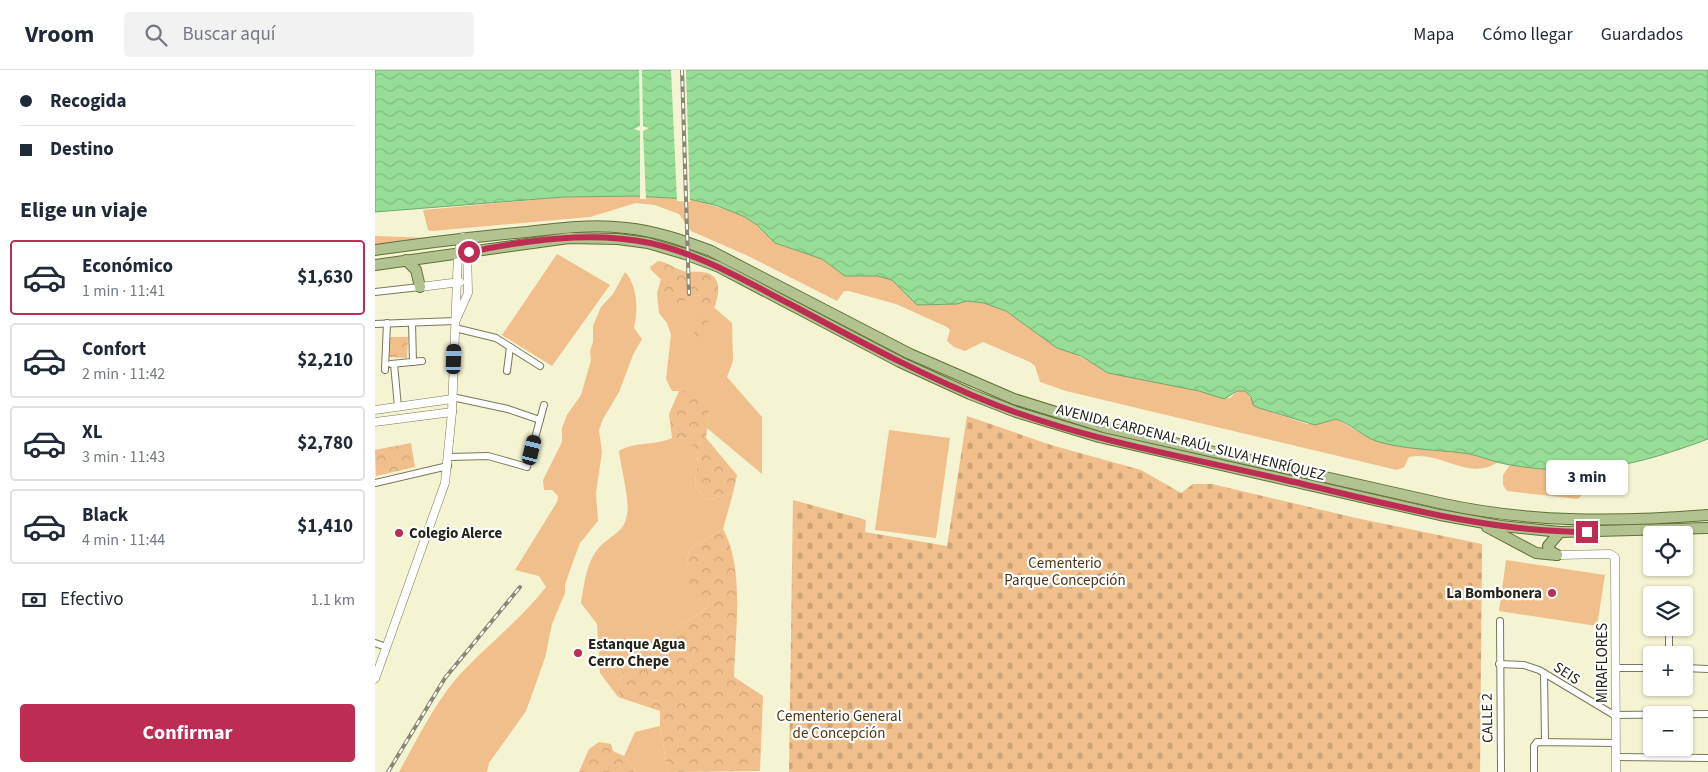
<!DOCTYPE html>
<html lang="es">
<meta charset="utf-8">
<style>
:root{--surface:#fff;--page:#f2f2f3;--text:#1f2937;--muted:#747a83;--line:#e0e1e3;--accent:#bd2d52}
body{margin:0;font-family:"Source Sans 3",sans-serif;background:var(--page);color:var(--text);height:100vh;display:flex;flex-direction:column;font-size:19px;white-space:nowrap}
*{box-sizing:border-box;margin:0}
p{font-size:16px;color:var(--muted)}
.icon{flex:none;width:28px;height:28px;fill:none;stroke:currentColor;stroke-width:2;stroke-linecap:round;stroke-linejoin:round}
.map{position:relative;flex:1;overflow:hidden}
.side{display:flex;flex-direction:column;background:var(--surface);width:375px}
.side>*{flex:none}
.banner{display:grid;align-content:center;height:110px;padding:0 20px;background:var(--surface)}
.tools{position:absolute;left:1268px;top:456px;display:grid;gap:10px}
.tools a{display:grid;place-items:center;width:50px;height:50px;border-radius:5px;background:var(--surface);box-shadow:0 1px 4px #0004;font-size:25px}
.end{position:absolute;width:22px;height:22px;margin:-11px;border:6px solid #bd2d52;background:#fff;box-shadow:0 0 0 2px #fff}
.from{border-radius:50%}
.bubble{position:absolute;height:35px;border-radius:5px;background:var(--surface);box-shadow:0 1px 4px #0004;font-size:16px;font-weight:700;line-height:35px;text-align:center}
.car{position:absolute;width:15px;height:30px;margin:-15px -8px;border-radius:6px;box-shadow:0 0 4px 1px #0007;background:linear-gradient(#222 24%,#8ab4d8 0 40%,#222 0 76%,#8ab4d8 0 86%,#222 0)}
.banner b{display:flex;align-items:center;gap:18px;height:48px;font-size:19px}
.banner b+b{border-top:1px solid var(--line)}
.banner i{width:12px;height:12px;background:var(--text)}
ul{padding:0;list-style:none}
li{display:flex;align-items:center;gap:15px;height:75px;margin:0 10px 8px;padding:0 10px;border:2px solid var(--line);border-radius:5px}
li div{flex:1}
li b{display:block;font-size:19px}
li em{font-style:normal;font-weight:700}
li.selected{border-color:var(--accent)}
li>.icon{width:45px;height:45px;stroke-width:1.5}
h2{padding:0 20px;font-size:22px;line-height:60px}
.pay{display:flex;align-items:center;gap:12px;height:55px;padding:0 20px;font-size:19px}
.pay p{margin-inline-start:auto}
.button{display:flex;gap:10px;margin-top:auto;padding:10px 20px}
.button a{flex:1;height:58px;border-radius:5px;background:var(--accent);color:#fff;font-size:20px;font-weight:700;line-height:58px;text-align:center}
header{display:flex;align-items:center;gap:30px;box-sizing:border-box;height:70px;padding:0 25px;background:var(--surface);border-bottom:1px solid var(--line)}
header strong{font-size:24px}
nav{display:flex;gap:28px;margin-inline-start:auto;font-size:18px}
.search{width:350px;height:45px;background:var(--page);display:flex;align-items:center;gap:12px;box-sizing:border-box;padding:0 18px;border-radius:5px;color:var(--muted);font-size:19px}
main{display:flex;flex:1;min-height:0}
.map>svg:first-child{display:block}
.grass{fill:#f0bf8b}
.forest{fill:url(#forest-crowns)}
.cemetery{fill:url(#cemetery-stones)}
.water{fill:url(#water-waves);stroke:#74a66f}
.pier{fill:#f4f3d2}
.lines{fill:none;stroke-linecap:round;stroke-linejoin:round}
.minor-casing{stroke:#79785a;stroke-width:8}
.tertiary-casing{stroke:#79785a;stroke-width:9}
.primary-casing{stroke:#5f7136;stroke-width:12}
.minor{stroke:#fff;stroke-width:6}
.tertiary{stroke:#fff;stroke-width:8}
.primary{stroke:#b2c391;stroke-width:10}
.rail-casing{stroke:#898872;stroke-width:4}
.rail{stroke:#fff;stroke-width:2;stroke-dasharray:5.5;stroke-linecap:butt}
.route{stroke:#bd2d52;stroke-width:6}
.poi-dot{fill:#bd2d52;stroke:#fff;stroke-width:2}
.labels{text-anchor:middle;stroke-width:4.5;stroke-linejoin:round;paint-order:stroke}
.street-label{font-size:15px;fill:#232317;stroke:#fff}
.poi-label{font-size:15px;font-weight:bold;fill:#232317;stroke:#fff;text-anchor:start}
.park-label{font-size:15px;fill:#4f3412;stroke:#fff}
</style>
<header>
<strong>Vroom</strong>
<div class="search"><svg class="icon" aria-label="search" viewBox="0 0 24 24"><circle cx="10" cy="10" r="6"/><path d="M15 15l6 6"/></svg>Buscar aquí</div>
<nav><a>Mapa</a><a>Cómo llegar</a><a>Guardados</a></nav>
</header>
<main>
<section class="side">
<div class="banner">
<b><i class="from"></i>Recogida</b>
<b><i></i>Destino</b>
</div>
<h2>Elige un viaje</h2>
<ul>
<li class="selected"><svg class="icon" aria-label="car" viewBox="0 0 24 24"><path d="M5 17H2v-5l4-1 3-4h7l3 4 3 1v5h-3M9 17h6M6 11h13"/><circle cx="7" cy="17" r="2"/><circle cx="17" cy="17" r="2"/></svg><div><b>Económico</b><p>1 min · 11:41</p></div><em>$1,630</em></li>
<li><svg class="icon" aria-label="car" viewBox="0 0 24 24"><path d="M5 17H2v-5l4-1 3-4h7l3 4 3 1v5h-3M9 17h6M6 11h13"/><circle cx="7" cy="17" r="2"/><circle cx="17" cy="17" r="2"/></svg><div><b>Confort</b><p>2 min · 11:42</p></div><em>$2,210</em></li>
<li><svg class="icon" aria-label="car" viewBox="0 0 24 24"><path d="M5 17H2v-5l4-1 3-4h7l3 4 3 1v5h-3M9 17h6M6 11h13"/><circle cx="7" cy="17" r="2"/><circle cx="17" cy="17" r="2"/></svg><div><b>XL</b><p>3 min · 11:43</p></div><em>$2,780</em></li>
<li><svg class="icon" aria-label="car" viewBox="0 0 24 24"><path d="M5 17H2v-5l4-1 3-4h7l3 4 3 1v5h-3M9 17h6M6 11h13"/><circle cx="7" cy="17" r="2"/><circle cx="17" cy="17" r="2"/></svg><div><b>Black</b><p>4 min · 11:44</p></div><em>$1,410</em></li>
</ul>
<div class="pay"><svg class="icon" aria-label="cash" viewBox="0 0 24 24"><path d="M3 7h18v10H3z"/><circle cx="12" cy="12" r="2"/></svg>Efectivo<p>1.1 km</p></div>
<div class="button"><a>Confirmar</a></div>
</section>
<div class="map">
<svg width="1333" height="702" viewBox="0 0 1333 702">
<defs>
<pattern id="forest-crowns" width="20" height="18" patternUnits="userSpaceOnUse" patternTransform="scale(1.25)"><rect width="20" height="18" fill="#f0bf8b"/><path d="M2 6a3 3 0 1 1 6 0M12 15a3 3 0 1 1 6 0" fill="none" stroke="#cea477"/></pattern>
<pattern id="cemetery-stones" width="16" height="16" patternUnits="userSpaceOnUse" patternTransform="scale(1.25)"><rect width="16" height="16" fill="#f0bf8b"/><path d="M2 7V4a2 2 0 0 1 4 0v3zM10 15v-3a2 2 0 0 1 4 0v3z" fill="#cea477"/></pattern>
<pattern id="water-waves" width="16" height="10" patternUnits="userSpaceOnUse" patternTransform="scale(1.25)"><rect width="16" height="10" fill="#96de95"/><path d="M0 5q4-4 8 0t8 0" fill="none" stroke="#81be80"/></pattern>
</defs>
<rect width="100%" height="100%" fill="#f4f3d2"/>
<g class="grass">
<path d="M260 126 314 129 360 142 377 151 400 173 447 189 470 206H502L517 210 542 235 582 234 592 231 609 233 631 241 682 278 698 283 713 291 763 308 855 328 862 321H870L884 338 932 354H945L961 349 992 367 1007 372 1088 383 1123 392C1094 412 1065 380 1034 387L1029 397 1022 400 691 321 665 312 660 296 655 292 608 272 590 281 579 277 572 271 575 260 572 257 521 234 474 221H469L462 231 371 185 316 161 304 144 280 135 261 133 215 147 57 161 53 160 48 140 189 127Z"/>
<polygon points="182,184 235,215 177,296 127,265"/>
<path d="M250 202C263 216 263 240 259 258L267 269 258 285 244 322 228 349 224 360 227 382 221 423 223 451 205 473 195 500 190 515V523L177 554 170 588 151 641 114 693 112 702H24C41 671 58 637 80 610 109 577 145 551 171 517L164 506 140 500 182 432 183 426 177 420H169L168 410 187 372V358L192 345 206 325 216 290 215 281 218 272V256L226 237 238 224Z"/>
<polygon points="282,223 302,234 321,225 326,226 357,253 358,291 352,307 387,347 387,404 332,358 334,340 318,321 297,321 291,309 296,265 292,253 284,243"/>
<polygon points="514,360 575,368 561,468 500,460"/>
<path d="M297 368 315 369 323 384 320 415 331 430 358 423 348 459 314 480 311 497 335 536 248 593 243 627 225 603 222 554 206 533C209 516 211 493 223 479 233 466 249 464 252 445 255 430 246 399 244 381 260 371 280 376 297 368Z"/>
<polygon points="1135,395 1196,401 1223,400 1222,410 1203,429 1132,421 1128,415 1128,405"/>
<polygon points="1131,490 1230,505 1222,556 1124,541"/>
<polygon points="285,656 293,702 261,702 249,686 260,662"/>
</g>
<g class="forest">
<polygon points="0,166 57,168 0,175"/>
<path d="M283 191C292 192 299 198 308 201 317 203 326 200 335 204 357 216 329 258 323 274 313 257 326 244 326 226L321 225 302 235 282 223 286 209 276 200 275 197Z"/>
<polygon points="15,267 33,267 32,288 14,287"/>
<polygon points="304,321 318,321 331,328 334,340 331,368 362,405 358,423 331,430 320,415 323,384 314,369 297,368 294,344"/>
<polygon points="36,373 40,397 1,406 0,380"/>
<path d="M348 459C370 498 360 563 359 607L388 626 385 701 293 702 285 656V641L243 627 248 593 335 536 317 521 311 497 314 480Z"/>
<polygon points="224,672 236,674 238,681 249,686 261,702 204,702 214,679"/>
</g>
<polygon class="cemetery" points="592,346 676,375 766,400 806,423 818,414 837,414 981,448 1107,474 1105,702 414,702 418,430 491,450 490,462 572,476"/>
<path class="water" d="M0 0H1333V369C1263 395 1211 408 1136 395 1120 393 1104 385 1088 383 1063 380 1025 379 1001 371 987 366 976 354 961 349L940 355 884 338 878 335 876 327 870 321H862L849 329 824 321 733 303 706 286 682 278 631 241 609 233 592 231 582 234 542 235 517 210 502 206H470L447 189 400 173 382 155 370 147 343 136 314 129 260 126 189 127 0 142Z"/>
<g class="pier">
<polygon points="264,0 267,0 268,56 274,58 268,61 271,129 265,129 265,61 259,59 265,56"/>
<polygon points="296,0 311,0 315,132 302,131"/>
</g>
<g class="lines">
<defs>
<g id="minor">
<polyline points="0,222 45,217"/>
<polyline points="37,253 38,292"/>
<polyline points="0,254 80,251"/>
<polyline points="80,258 121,268 165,296"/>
<polyline points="16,294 47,291"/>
<polyline points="19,294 23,337"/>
<polyline points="10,300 12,253"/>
<polyline points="132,301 135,277"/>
<polyline points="77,327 133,339 165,350"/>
<polyline points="74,387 113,386 152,397 169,335"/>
<polyline points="0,413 73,396"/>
<polyline points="1125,551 1126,702"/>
<polyline points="1294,558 1294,585"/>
<polyline points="0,573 11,577"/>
<polyline points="1124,594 1149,595 1164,600 1239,645 1333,644"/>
<polyline points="1241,598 1276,598"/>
<polyline points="1309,598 1333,599"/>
<polyline points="1169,603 1170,672"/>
<polyline points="1241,687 1333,688"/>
<polyline points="1159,702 1159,676 1162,672 1241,673"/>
</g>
<g id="tertiary">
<polyline points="45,217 85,212"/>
<polyline points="81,250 93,223 92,177"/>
<polyline points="0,340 77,329"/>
<polyline points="0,352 77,342"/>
<polyline points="1182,485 1235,484 1240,487 1241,702"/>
<polyline points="0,609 70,413 77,342 83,183 88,167"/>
</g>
<g id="primary">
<path d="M0 180C51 173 101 166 152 162 185 158 218 154 251 158 281 161 309 171 336 181L535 284 639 329 729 357 1069 434C1157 453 1244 452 1333 445"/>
<polyline points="31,190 41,200 45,217"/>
<polyline points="0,195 194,168 243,169 273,173 310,184 344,197 525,292 595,324 641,342 724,367 1065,445 1126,456 1185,462 1333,458"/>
<polyline points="1112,457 1161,483 1182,485"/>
<polyline points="1182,485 1175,481 1173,476 1185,462"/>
</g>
</defs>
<use href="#minor" class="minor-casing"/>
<use href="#tertiary" class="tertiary-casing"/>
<use href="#primary" class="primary-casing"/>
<use href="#minor" class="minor"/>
<use href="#tertiary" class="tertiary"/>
<use href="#primary" class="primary"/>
<defs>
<g id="rail">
<polyline points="307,0 314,224"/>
<polyline points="13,702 70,608 145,517"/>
</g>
</defs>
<use href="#rail" class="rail-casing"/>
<use href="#rail" class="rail"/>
</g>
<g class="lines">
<path class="route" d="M94 182C152 170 216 161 275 173 325 184 370 211 415 234 482 270 550 307 621 335 712 370 810 387 906 409 1007 432 1108 462 1212 462"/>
</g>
<g class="poi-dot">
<circle cx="24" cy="463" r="5"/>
<circle cx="1177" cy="523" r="5"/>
<circle cx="203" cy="583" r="5"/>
</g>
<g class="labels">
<g class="street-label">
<text transform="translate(816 372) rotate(14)" y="5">AVENIDA CARDENAL RAÚL SILVA HENRÍQUEZ</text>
<text transform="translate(1227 593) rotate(-90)" y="5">MIRAFLORES</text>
<text transform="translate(1192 603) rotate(33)" y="5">SEIS</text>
<text transform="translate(1112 648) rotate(-91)" y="5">CALLE 2</text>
</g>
<g class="poi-label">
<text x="34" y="468">Colegio Alerce</text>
<text x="1167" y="528" text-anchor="end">La Bombonera</text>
<text x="213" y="579">Estanque Agua<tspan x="213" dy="17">Cerro Chepe</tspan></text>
</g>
<g class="park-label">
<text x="690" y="498">Cementerio<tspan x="690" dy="17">Parque Concepción</tspan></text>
<text x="464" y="651">Cementerio General<tspan x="464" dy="17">de Concepción</tspan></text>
</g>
</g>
</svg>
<div class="tools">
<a><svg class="icon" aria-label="locate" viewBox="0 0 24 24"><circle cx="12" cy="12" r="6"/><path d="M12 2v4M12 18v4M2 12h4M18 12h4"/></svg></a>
<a><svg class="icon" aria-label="layers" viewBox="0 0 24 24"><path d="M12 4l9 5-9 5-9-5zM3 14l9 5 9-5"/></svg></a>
<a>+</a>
<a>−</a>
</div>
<i class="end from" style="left:94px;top:182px"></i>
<i class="end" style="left:1212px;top:462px"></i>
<div class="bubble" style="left:1171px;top:390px;width:82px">3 min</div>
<i class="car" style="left:79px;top:289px;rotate:2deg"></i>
<i class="car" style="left:157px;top:380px;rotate:14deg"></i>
</div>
</main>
